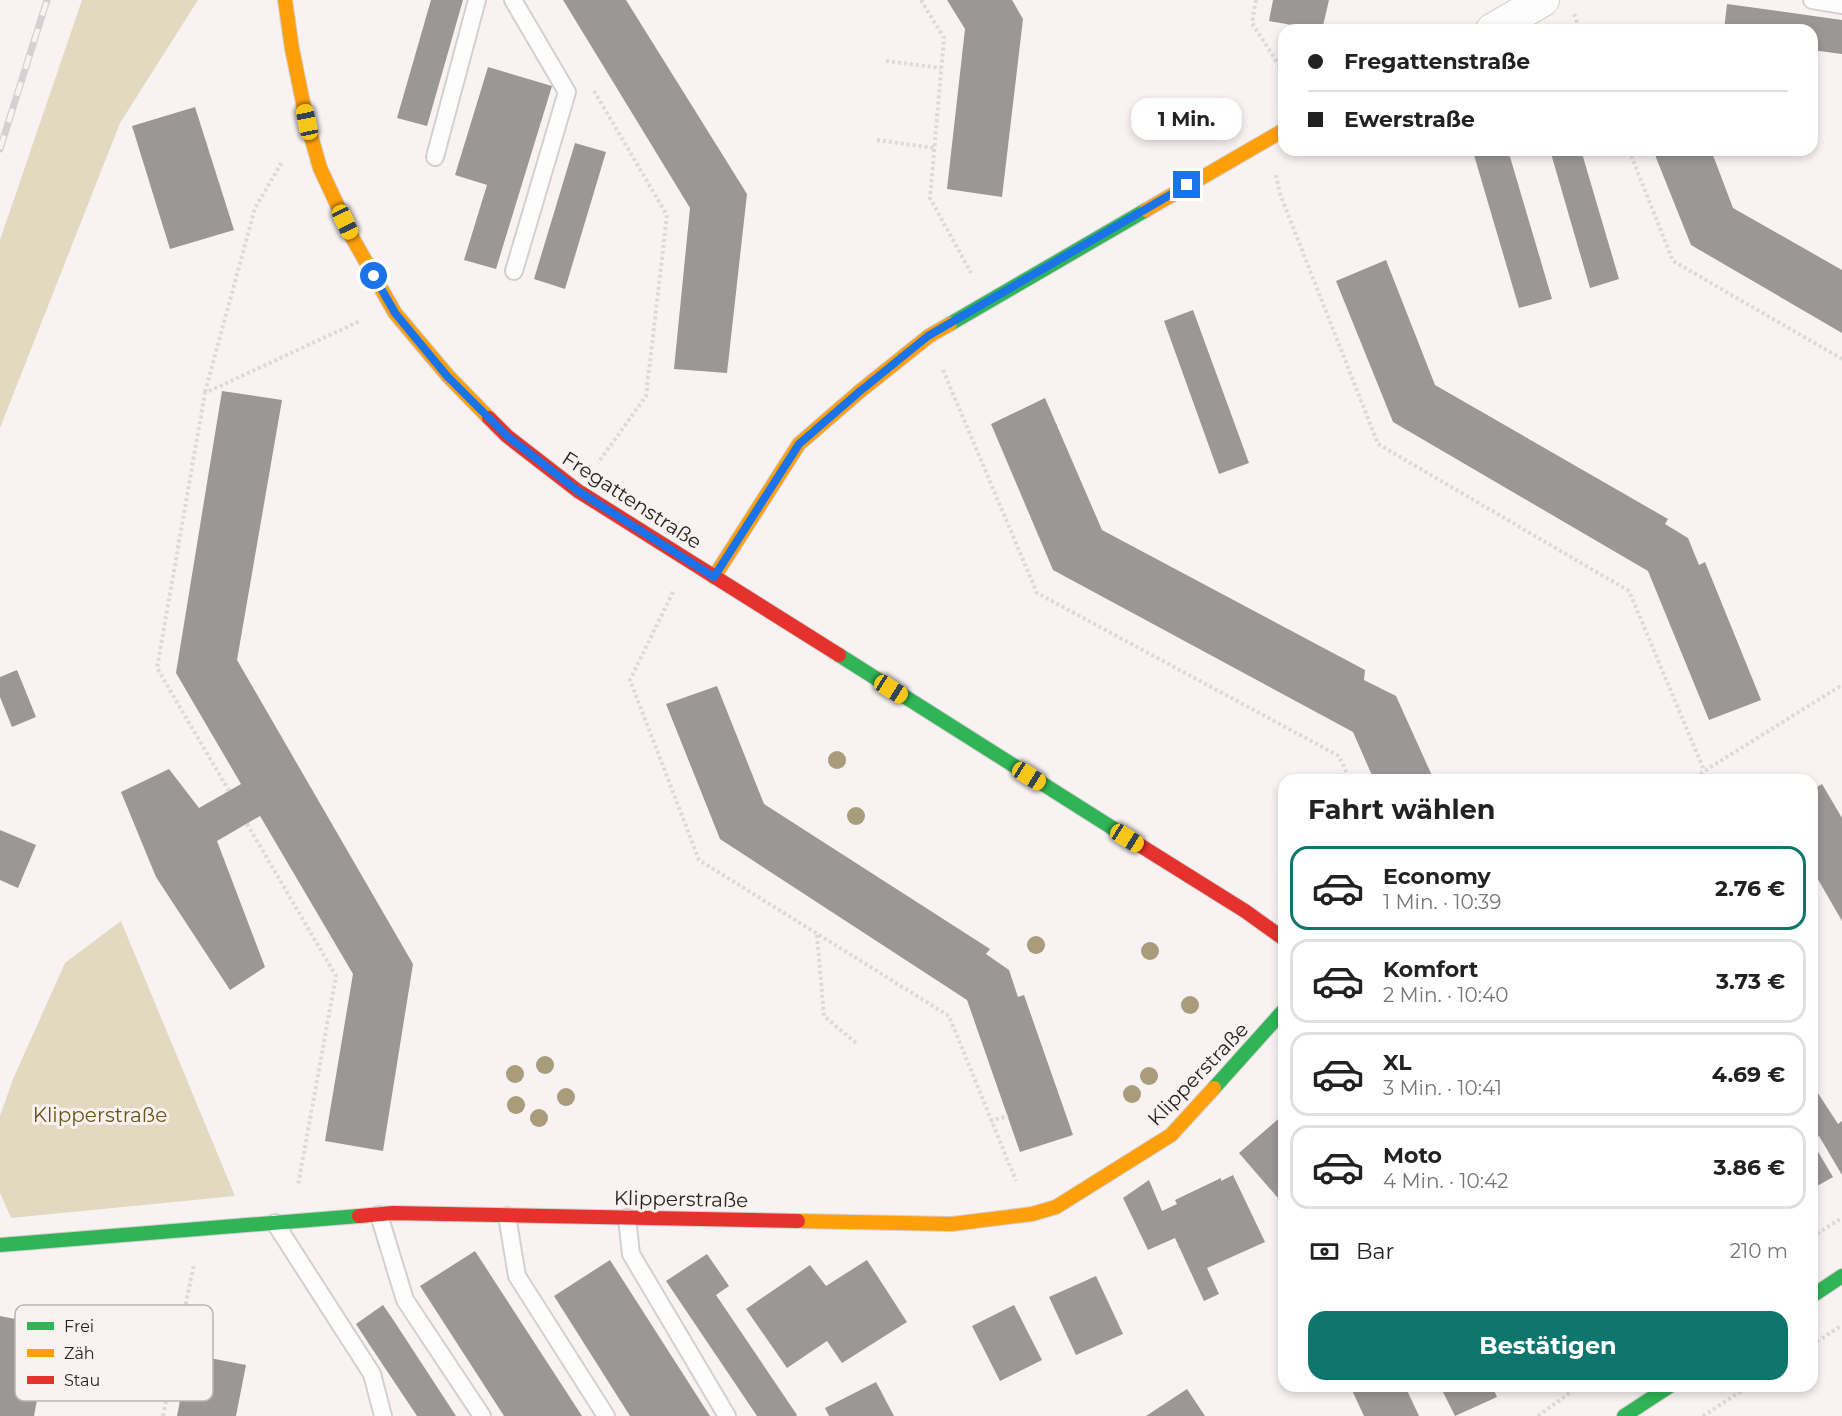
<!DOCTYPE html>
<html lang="de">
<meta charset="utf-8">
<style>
:root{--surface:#fff;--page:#f6f6f6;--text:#222;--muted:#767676;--line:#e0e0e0;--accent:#0f766e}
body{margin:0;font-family:Montserrat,sans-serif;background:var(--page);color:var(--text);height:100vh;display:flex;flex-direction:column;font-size:22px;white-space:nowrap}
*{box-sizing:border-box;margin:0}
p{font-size:20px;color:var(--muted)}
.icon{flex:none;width:33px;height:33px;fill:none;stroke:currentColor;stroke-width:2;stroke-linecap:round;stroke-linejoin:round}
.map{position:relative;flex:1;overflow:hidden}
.sheet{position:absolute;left:1278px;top:774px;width:540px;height:618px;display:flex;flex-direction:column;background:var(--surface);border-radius:18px;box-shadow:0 3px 9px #0003}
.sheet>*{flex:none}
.hud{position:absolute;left:1278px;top:24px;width:540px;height:132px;border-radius:18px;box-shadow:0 3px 9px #0003;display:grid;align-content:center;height:132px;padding:0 30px;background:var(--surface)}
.end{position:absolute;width:27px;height:27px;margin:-14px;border:8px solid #1a73e8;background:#fff;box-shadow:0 0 0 3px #fff}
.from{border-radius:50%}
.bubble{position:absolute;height:42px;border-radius:18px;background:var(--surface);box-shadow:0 3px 9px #0003;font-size:20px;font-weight:700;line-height:42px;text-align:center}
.car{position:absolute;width:18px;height:36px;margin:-18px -9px;border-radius:8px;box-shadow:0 0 4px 2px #0007;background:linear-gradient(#f5c518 24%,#345 0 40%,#f5c518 0 76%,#345 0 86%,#f5c518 0)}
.hud b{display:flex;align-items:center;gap:21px;height:57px;font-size:22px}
.hud b+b{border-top:2px solid var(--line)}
.hud i{width:15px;height:15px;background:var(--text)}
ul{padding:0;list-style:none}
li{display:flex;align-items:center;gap:18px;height:84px;margin:0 12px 9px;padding:0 18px;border:3px solid var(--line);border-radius:18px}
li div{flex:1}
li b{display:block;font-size:22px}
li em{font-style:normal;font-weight:700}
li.current{border-color:var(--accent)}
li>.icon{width:54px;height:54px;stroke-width:1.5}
h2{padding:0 30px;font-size:27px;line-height:72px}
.pay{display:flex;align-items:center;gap:15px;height:66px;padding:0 30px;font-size:22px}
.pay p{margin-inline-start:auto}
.cta{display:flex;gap:12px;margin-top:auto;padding:12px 30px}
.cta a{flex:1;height:69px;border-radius:18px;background:var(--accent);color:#fff;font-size:24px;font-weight:700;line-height:69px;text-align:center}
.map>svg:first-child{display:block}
.green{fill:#e3d9c1}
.building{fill:#9b9797}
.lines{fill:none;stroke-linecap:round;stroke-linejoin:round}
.lane-casing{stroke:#d4d0cf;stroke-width:20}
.street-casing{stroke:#d4d0cf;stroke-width:34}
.fast-casing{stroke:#d4d0cf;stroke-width:16}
.slow-casing{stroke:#d4d0cf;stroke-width:16}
.jam-casing{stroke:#d4d0cf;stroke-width:16}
.path{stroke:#dbdad9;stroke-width:4;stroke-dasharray:3 3;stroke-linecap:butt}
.lane{stroke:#fefdfd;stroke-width:16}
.street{stroke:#fefdfd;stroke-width:32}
.fast{stroke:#30b455;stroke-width:14}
.slow{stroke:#ff9f0a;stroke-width:14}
.jam{stroke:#e5322d;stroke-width:14}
.rail-casing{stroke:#d3d1d1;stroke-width:7}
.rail{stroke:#faf2f0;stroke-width:4.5;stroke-dasharray:14;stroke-linecap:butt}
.tree{fill:#a89c7b}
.route{stroke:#1a73e8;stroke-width:8}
.labels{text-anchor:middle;stroke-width:6;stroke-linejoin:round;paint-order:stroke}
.street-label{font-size:20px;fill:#272423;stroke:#faf2f0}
.park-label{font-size:20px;fill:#675419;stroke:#faf2f0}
.key{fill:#faf2f0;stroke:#bbb4b2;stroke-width:1.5}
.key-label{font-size:16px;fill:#272423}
</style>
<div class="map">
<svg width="1842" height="1416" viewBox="0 0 1842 1416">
<rect width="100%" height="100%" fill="#f8f3f2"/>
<g class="green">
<polygon points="82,0 198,0 120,123 0,428 0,240"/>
<polygon points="121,921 235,1196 11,1218 0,1193 0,1116 13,1079 65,963"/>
</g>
<g class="building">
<polygon points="431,0 463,0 427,126 397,118"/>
<polygon points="563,0 626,0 747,194 727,373 674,369 690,208"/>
<polygon points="947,0 1012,0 1023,19 1002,197 947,189 965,29"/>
<polygon points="1273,0 1329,0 1322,30 1269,21"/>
<polygon points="1727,4 1842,20 1842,54 1812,50 1812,30 1724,30"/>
<polygon points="488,67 552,86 496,269 464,260 487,185 455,175"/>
<polygon points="195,107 234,230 170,249 132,126"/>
<polygon points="575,143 606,152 565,289 534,279"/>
<polygon points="1490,150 1508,150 1552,299 1519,308 1474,155"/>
<polygon points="1550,150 1581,150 1619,279 1590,288"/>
<polygon points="1653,150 1711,150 1733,208 1842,270 1842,333 1691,245"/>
<polygon points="1386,260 1435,385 1668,519 1665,524 1688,538 1699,565 1705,562 1761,700 1709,720 1648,571 1393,422 1336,281"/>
<polygon points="1193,310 1249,463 1219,474 1164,321"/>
<polygon points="222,391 282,400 237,660 413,964 383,1151 325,1141 353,974 260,816 217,841 265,967 230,990 156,877 121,792 169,769 199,808 241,784 176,673"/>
<polygon points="1045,398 1102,530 1365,670 1364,680 1396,696 1434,780 1374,780 1353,732 1053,570 991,424"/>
<polygon points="17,670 36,717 12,727 0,697 0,677"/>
<polygon points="717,686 764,804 990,949 986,954 1009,970 1018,997 1024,995 1073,1135 1020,1152 967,1000 720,839 666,704"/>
<polygon points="1822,784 1842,818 1842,921 1812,869 1812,790"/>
<polygon points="0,830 36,845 18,888 0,880"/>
<polygon points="1812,1084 1838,1124 1842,1121 1842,1175 1819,1136 1812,1141"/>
<polygon points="1284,1114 1284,1205 1239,1153"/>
<polygon points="1817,1150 1833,1177 1812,1189 1812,1153"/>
<polygon points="1233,1175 1265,1242 1207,1268 1219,1294 1204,1301 1175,1238 1148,1250 1123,1198 1149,1180 1162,1211 1177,1204 1175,1200 1221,1178 1221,1181"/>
<polygon points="475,1251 582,1416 504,1416 420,1286"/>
<polygon points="707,1254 729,1286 716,1295 797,1415 796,1416 757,1416 666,1281"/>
<polygon points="610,1260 710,1416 630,1416 554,1296"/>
<polygon points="867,1260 907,1322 842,1363 827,1341 787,1368 746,1309 810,1265 826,1286"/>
<polygon points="1096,1276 1123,1334 1076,1355 1049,1297"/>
<polygon points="383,1305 394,1321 456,1416 417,1416 367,1341 356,1324"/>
<polygon points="1014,1305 1042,1360 1000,1381 972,1326"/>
<polygon points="0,1316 51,1326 34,1416 0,1416"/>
<polygon points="189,1354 246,1365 236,1416 177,1416"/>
<polygon points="876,1382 894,1416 829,1416 825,1408"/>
<polygon points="1350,1386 1405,1386 1419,1416 1364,1416"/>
<polygon points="1440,1386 1492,1386 1497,1397 1455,1416"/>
<polygon points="1187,1389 1205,1416 1146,1416"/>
</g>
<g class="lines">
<defs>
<g id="lane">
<polyline points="513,0 567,92 514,271"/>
<polyline points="1812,0 1842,5"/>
<polyline points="435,157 477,0"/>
<polyline points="379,1215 405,1300 482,1416"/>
<polyline points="507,1216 517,1276 606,1416"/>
<polyline points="627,1218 631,1254 727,1416"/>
<polyline points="275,1223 372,1374 383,1416"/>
</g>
<polyline id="street" points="1492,30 1543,0"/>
<g id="fast">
<polyline points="950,324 1146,210"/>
<polyline points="839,655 1133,841"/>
<polyline points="1214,1088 1284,1010"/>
<polyline points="0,1245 359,1216"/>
<polyline points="1812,1296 1842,1276"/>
<polyline points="1624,1416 1670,1386"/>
</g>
<g id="slow">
<polyline points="285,0 292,49 307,122 320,168 353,239 395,313 448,376 489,418"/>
<polyline points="1146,210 1284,130"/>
<polyline points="714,577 799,444 859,392 929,336 950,324"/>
<polyline points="798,1221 952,1224 1032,1214 1056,1207 1171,1135 1214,1088"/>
</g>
<g id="jam">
<polyline points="489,418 507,436 578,491 839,655"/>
<polyline points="1133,841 1245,911 1284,939"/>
<polyline points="359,1216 393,1213 798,1221"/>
</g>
</defs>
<use href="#lane" class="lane-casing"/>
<use href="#street" class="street-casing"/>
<use href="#fast" class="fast-casing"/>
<use href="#slow" class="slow-casing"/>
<use href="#jam" class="jam-casing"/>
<g class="path">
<polyline points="921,0 944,38 930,198 971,273"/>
<polyline points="1256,0 1252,23 1284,73"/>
<polyline points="1574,14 1580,30"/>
<polyline points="886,61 941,68"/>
<polyline points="594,91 667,215 646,396 598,463"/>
<polyline points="877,140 934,148"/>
<polyline points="1629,150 1673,261 1842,359"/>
<polyline points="1276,175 1280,194 1378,444 1629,591 1704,770"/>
<polyline points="943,370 1037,593 1339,756 1350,780"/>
<polyline points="205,392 255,208 282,162"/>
<polyline points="673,592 630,680 699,860 949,1016 1016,1181"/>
<polyline points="1690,780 1842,685"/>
<polyline points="229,791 157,668 205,393 360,321"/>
<polyline points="247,824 336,976 298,1185"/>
<polyline points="817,935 824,1016 856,1043"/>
<polyline points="990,1121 1008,1116"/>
<polyline points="1812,1237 1842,1218"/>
<polyline points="1812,1345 1842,1325"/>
<polyline points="163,1416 194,1264"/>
<polyline points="1538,1416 1579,1386"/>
<polyline points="1703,1416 1749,1386"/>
</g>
<use href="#lane" class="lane"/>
<use href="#street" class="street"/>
<use href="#fast" class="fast"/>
<use href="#slow" class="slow"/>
<use href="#jam" class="jam"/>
<defs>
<polyline id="rail" points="0,149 47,0"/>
</defs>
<use href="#rail" class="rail-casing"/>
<use href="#rail" class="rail"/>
</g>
<g class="tree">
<circle cx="837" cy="760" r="9"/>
<circle cx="856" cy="816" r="9"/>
<circle cx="1036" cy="945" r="9"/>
<circle cx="1150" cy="951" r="9"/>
<circle cx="1190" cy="1005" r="9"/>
<circle cx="545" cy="1065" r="9"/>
<circle cx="515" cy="1074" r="9"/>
<circle cx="1149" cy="1076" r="9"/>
<circle cx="1132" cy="1094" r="9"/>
<circle cx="566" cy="1097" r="9"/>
<circle cx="516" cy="1105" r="9"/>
<circle cx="539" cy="1118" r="9"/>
</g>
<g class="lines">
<polyline class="route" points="374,276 395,313 447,376 507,436 578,491 714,577 799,444 859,392 928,336 1187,185"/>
</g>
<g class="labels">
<g class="street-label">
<text transform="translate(632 500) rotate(33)" y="7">Fregattenstraße</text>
<text transform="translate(1198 1074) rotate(-46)" y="7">Klipperstraße</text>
<text transform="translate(681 1199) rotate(1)" y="7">Klipperstraße</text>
</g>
<g class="park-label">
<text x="100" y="1122">Klipperstraße</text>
</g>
</g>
<rect x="15" y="1305" width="198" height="96" rx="9" class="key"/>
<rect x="27" y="1322" width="27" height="8" fill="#30b455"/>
<rect x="27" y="1349" width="27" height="8" fill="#ff9f0a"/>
<rect x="27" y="1376" width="27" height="8" fill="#e5322d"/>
<g class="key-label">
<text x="64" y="1332">Frei</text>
<text x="64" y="1359">Zäh</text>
<text x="64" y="1386">Stau</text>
</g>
</svg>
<i class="end from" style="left:374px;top:276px"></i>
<i class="end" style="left:1187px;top:185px"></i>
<div class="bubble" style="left:1131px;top:98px;width:111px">1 Min.</div>
<i class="car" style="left:307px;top:122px;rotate:348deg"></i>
<i class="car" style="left:345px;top:222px;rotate:155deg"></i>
<i class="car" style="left:891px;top:689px;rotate:122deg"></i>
<i class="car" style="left:1029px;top:776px;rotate:122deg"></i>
<i class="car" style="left:1127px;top:838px;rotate:122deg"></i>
<div class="hud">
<b><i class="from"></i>Fregattenstraße</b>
<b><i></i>Ewerstraße</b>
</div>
<section class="sheet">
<h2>Fahrt wählen</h2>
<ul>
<li class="current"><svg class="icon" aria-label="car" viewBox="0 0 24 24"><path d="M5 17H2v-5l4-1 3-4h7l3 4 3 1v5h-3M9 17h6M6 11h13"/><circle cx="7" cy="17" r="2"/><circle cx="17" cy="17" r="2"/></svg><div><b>Economy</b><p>1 Min. · 10:39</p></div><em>2.76 €</em></li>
<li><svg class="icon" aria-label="car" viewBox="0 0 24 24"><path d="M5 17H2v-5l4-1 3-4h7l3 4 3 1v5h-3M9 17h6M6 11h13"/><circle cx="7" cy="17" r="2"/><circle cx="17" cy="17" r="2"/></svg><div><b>Komfort</b><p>2 Min. · 10:40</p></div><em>3.73 €</em></li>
<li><svg class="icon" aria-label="car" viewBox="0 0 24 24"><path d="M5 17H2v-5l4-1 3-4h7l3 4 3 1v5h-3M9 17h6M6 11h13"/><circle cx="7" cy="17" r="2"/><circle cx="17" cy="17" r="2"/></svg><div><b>XL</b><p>3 Min. · 10:41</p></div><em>4.69 €</em></li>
<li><svg class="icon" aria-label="car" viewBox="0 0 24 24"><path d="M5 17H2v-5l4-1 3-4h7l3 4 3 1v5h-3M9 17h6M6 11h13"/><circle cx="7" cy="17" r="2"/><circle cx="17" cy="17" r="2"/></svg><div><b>Moto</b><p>4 Min. · 10:42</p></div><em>3.86 €</em></li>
</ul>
<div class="pay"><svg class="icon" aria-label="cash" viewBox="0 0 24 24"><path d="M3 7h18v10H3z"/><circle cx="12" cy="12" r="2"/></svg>Bar<p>210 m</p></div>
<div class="cta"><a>Bestätigen</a></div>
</section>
</div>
